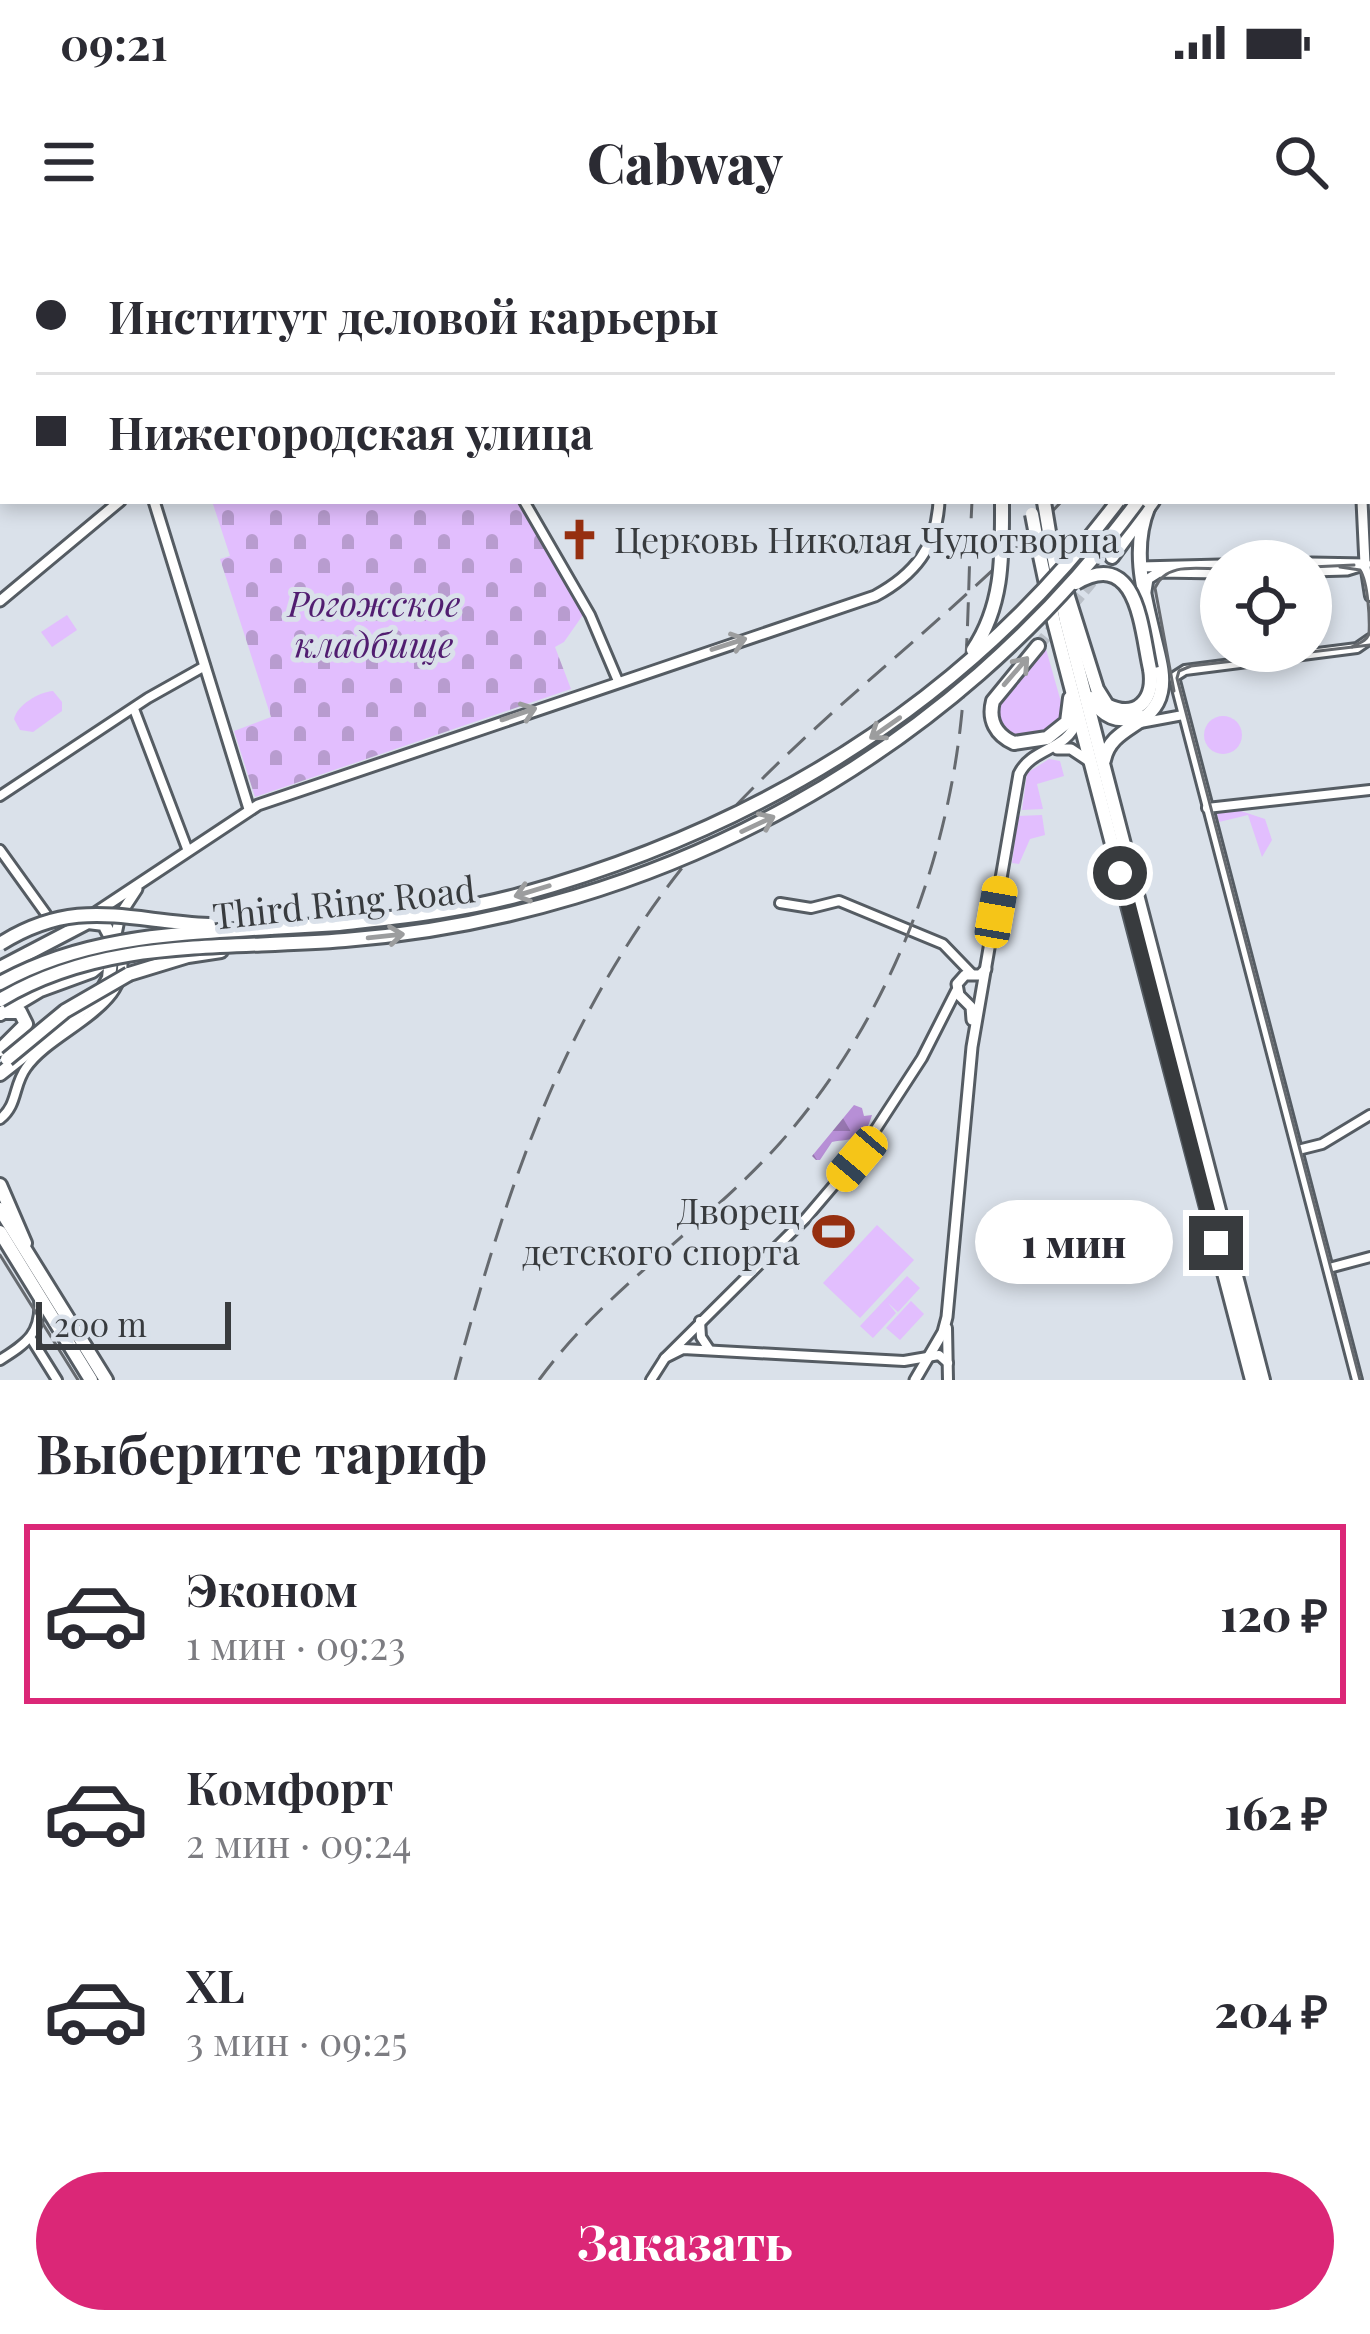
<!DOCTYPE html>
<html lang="ru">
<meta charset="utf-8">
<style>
:root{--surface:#fff;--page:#f2f2f3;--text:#2b2b33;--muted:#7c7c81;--line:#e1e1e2;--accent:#db2777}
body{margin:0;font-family:"Playfair Display",serif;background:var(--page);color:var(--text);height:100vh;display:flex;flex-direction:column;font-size:45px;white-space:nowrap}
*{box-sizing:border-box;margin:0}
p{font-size:39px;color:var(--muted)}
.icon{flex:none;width:66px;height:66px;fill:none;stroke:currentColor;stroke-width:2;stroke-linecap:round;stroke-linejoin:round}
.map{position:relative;height:1140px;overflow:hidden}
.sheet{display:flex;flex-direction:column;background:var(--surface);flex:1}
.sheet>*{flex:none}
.hud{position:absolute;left:0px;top:0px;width:1371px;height:264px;box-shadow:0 6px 18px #0003;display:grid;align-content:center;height:264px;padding:0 36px;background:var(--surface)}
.buttons{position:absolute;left:1200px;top:300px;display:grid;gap:24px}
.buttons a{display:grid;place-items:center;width:132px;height:132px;border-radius:50%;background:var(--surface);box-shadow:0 6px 18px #0003;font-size:60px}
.scale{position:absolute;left:36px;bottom:30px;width:195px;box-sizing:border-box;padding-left:12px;border:6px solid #383b3e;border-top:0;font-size:33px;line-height:42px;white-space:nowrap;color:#383b3e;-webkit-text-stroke:9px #dae1ea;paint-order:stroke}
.end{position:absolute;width:54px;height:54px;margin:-27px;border:15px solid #383b3e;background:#fff;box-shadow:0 0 0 6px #fff}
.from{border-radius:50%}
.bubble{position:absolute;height:84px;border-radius:42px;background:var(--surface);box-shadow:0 6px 18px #0003;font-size:39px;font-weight:800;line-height:84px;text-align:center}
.car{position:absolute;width:36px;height:72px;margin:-36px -18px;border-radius:15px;box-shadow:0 0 9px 3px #0007;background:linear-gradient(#f5c518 24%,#345 0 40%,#f5c518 0 76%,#345 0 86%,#f5c518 0)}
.hud b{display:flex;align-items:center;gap:42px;height:114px;font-size:45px}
.hud b+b{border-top:3px solid var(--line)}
.hud i{width:30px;height:30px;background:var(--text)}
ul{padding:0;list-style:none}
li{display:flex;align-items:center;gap:36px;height:180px;margin:0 24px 18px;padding:0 12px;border:6px solid transparent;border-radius:0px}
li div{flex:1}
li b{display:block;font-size:45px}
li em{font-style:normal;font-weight:800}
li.selected{border-color:var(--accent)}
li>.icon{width:108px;height:108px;stroke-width:1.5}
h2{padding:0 36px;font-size:54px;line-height:144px}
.cta{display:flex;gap:24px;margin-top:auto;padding:24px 36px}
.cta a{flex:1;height:138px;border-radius:72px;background:var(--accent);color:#fff;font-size:48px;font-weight:800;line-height:138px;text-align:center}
.status{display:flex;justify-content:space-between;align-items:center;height:84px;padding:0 60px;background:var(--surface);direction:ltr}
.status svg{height:33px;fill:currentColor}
header{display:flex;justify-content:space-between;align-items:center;height:156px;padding:0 36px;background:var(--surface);font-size:54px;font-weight:800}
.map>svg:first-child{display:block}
.grass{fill:#e2befe}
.forest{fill:url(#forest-firs)}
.cemetery{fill:url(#cemetery-stones)}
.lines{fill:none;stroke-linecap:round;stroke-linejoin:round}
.primary-tunnel{stroke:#bac0c8;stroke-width:12;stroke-dasharray:12 6;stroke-linecap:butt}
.minor-casing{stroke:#555c63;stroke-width:14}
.tertiary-casing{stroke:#555c63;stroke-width:15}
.primary-casing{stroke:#555c63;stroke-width:18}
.minor{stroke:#fff;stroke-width:8}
.tertiary{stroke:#fff;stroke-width:9}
.primary{stroke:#fff;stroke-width:12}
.tram{stroke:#666a6f;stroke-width:3}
.rail{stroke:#666a6f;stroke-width:3;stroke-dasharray:24 12;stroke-linecap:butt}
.primary-bridge-casing{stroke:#555c63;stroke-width:18;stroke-linecap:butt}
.primary-bridge{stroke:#fff;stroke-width:12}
.oneway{stroke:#9c9d9e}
.route{stroke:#383b3e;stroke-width:15}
.labels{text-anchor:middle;stroke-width:10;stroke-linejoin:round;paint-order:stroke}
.poi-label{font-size:36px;fill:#383b3e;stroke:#dae1ea;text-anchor:start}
.park-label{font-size:36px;font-style:italic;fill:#511d70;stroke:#dae1ea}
.street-label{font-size:36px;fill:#383b3e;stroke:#dae1ea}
</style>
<div class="status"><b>09:21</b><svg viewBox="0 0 49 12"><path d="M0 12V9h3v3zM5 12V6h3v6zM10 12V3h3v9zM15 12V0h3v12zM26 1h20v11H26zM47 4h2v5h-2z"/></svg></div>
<header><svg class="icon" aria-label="menu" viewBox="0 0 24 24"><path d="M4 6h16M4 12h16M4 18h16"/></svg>Cabway<svg class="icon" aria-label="search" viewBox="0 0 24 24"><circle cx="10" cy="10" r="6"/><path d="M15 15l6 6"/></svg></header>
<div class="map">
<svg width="1370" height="1140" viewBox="0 0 1370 1140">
<defs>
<pattern id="forest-firs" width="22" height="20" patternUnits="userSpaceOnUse" patternTransform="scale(3)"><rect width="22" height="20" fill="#b78fd6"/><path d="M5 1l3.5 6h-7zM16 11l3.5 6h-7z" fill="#9676af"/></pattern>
<pattern id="cemetery-stones" width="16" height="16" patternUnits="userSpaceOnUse" patternTransform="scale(3)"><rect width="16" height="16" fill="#e2befe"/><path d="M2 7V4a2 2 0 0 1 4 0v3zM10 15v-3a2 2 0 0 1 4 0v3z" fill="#b89ccf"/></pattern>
</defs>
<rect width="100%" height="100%" fill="#dae1ea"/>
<g class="grass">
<polygon points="67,375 77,390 52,407 41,392"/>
<polygon points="1046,409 1061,462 1061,477 1045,492 1013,497 997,481 997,465"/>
<path d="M53 451 62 462V471L33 492 20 490 14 479C17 465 39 452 53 451Z"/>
<circle cx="1223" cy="495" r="19"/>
<polygon points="1049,519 1060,521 1064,536 1037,544 1043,569 1022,570 1027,533"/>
<polygon points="1229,567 1265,579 1272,600 1262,617 1248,575 1219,582 1217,573"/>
<polygon points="1042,575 1045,595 1030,599 1019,624 1012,623 1018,576"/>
<polygon points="877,985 914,1020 860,1078 823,1043"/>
<polygon points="907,1036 920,1048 898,1072 888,1063 896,1073 873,1098 860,1086"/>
<polygon points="911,1061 924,1074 900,1100 886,1088"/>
</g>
<path class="forest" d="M854 865 862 868 864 876 872 875C864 903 853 898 832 902L820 920H816L812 916Z"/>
<polygon class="cemetery" points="212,261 520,261 585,372 564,402 555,407 571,449 255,557 234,491 271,477 220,319 230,316"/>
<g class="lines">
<polyline class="primary-tunnel" points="1038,406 1112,317"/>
<defs>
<g id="minor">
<polyline points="87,0 88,3"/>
<polyline points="755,3 755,0"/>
<polyline points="1368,149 1370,147"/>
<polyline points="524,261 590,375 618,441"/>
<polyline points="1365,324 1370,356"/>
<polyline points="134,469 188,611"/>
<polyline points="1140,483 1183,475"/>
<polyline points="0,556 148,458 205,426"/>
<polyline points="1207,568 1370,550"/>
<polyline points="0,610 46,674"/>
<polyline points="780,663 811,668 839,661 943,704 971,733"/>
<path d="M0 879C18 865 13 846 26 828 53 789 130 770 122 715"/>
<polyline points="1298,910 1322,904 1370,875"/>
<polyline points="1329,1028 1370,1017"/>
<polyline points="700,1081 701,1097 709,1109"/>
<polyline points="947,1088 948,1140"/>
<polyline points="32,1100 57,1140"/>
<polyline points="665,1118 806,978 857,918 922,818 956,751"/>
<path d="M0 1120C27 1103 42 1093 39 1059"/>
<polyline points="651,1140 665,1118 683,1109 904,1121 939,1115 948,1123"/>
<polyline points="1357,1140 1174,437 1185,430 1357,408 1370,399"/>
</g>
<g id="tertiary">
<polyline points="1355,0 1355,3"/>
<polyline points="154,261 249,569"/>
<polyline points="1362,261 1365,324"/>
<polyline points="1311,323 1366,324"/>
<polyline points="1140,327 1221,325"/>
<polyline points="1311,331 1347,330 1360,326"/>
<polyline points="1146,351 1148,339 1159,332 1221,333"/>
<polyline points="0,361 120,261"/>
<polyline points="1057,509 1071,509 1089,521"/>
<path d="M92 675 258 565 875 356C914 335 937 307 939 261"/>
<polyline points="114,704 120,675 137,649"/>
<polyline points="972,780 971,767 959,755 957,744 965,735 980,735 986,729"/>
<path d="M915 1140 943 1092 947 1077 972 807 1019 534C1032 507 1068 511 1077 480"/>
</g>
<g id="primary">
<polyline points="1007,3 1008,0"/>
<polyline points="1023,3 1023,0"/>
<polyline points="1035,3 1035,0"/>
<polyline points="1285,3 1287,0"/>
<polyline points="1306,3 1308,0"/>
<polyline points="1319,3 1321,0"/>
<polyline points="1050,298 1066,381 1263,1140"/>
<polyline points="1039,311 1054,382 1252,1140"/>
<polyline points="1112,317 1153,261"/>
<path d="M1065 347 1097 449 1107 465C1137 480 1155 459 1150 429"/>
<path d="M1038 406 993 461C988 480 996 495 1014 503L1047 498 1067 482 1070 458"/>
<path d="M1091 458C1103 477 1117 484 1139 476"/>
<path d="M1104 520C1111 485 1154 487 1161 452 1165 434 1158 414 1154 396 1144 354 1131 310 1148 268"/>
<polyline points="270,688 339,684"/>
<polyline points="0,728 88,682 104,684 114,703"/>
<polyline points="129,734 188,716 221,711"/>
<polyline points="0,774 40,750 92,731 109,717"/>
<polyline points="0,810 26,784 20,772 4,772"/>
<polyline points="0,834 100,755 109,738 112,711"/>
<polyline points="0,945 25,1003"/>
<polyline points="0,969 106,1140"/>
<polyline points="0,992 91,1140"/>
</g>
</defs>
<use href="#minor" class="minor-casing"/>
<use href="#tertiary" class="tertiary-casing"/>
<use href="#primary" class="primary-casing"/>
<use href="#minor" class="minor"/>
<use href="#tertiary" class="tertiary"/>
<use href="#primary" class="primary"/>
<g class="tram">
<polyline points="1311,327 1354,325"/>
<path d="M1340 327 1360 330C1368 342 1370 379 1369 394 1366 402 1358 403 1352 407"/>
<path d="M1174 451 1155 348C1166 322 1197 329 1221 329"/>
<polyline points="0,1015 78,1140"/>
<polyline points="1360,1140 1177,438 1179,431 1191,426 1370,405"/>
</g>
<g class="rail">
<polyline points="979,0 979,3"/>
<polyline points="1235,3 1237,0"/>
<path d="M455 1140C516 912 584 717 755 546 853 447 966 364 1062 261"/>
<path d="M539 1140C605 1049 705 987 780 903 881 789 942 640 960 490 969 414 968 337 972 261"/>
</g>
<defs>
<g id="primary-bridge">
<polyline points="1044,262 1050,298"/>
<polyline points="1032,274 1039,311"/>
<path d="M1076 343C1138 307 1141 389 1150 429"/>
<path d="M973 410C1004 364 1002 314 1002 261"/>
<path d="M339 684C399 677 461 671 519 655 760 588 967 462 1118 261"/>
<path d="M0 704C76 656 126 681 209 685"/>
<path d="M0 743C85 696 175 694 270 688"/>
<path d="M0 760C106 696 226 710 345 700 659 675 951 516 1138 261"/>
<polyline points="7,819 65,771 129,734"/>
</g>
</defs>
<use href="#primary-bridge" class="primary-bridge-casing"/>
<use href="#primary-bridge" class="primary-bridge"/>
</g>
<defs><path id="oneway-shaft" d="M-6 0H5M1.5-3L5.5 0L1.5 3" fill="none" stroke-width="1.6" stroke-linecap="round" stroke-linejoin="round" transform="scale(3)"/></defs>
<g class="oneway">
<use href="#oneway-shaft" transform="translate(729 404) rotate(-18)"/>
<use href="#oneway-shaft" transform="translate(1016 431) rotate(-49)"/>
<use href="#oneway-shaft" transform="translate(519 474) rotate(-19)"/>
<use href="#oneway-shaft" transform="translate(885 488) rotate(145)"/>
<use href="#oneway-shaft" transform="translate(758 584) rotate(-25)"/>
<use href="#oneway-shaft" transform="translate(532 651) rotate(163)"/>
<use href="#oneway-shaft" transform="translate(386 696) rotate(-6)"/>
</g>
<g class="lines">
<polyline class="route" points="1120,633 1216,1003"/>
</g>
<defs>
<symbol id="church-bare" viewBox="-9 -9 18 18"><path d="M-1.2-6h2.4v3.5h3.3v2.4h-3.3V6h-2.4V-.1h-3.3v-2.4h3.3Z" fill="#962f10" stroke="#dae1ea" stroke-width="2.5" paint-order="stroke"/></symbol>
<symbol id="stadium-bare" viewBox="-9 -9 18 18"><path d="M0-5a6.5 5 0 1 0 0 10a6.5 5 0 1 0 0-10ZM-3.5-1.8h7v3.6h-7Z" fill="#962f10" stroke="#dae1ea" stroke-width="2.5" paint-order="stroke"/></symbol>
</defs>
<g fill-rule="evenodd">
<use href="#church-bare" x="550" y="270" width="59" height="59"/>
<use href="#stadium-bare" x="804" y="962" width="59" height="59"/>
</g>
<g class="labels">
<g class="poi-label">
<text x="614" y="313">Церковь Николая Чудотворца</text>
<text x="800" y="984" text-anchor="end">Дворец<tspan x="800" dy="41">детского спорта</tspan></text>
</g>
<g class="park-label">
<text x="374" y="377">Рогожское<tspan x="374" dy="41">кладбище</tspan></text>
</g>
<g class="street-label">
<text transform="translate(344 663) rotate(-6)" y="13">Third Ring Road</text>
</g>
</g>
</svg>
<div class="buttons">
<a><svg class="icon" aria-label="locate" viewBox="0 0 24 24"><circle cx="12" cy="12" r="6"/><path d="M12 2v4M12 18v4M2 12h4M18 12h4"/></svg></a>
</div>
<div class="scale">200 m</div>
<i class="end from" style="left:1120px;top:633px"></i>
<i class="end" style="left:1216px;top:1003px"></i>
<div class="bubble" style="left:975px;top:960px;width:198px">1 мин</div>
<i class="car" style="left:996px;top:672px;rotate:10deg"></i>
<i class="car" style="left:857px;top:919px;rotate:220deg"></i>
<div class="hud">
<b><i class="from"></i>Институт деловой карьеры</b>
<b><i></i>Нижегородская улица</b>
</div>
</div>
<section class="sheet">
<h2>Выберите тариф</h2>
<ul>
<li class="selected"><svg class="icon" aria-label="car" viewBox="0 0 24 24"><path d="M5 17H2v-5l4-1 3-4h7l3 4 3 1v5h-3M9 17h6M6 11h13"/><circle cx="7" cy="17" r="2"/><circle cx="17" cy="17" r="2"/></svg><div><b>Эконом</b><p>1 мин · 09:23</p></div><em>120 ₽</em></li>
<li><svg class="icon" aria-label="car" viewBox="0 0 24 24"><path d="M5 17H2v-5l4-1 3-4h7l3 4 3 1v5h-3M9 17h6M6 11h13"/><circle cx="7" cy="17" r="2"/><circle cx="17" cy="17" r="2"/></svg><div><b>Комфорт</b><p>2 мин · 09:24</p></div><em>162 ₽</em></li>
<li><svg class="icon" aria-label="car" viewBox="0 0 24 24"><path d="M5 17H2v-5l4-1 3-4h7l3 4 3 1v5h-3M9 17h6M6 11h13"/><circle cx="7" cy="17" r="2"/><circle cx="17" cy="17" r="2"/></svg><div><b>XL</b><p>3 мин · 09:25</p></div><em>204 ₽</em></li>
</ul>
<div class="cta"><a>Заказать</a></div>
</section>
